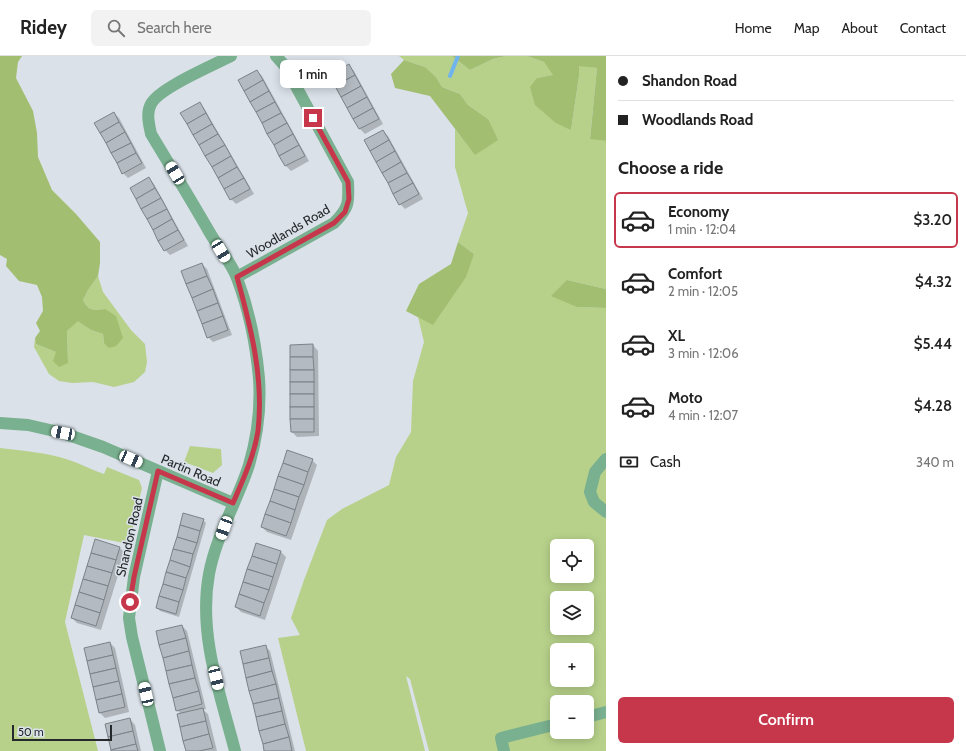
<!DOCTYPE html>
<meta charset="utf-8">
<style>
:root{--surface:#fff;--page:#f2f2f2;--text:#222;--muted:#767676;--line:#e0e0e0;--accent:#c7374b}
body{margin:0;font-family:Cabin,sans-serif;background:var(--page);color:var(--text);height:100vh;display:flex;flex-direction:column;font-size:15px;white-space:nowrap}
*{box-sizing:border-box;margin:0}
p{font-size:13px;color:var(--muted)}
.icon{flex:none;width:22px;height:22px;fill:none;stroke:currentColor;stroke-width:2;stroke-linecap:round;stroke-linejoin:round}
.map{position:relative;flex:1;overflow:hidden}
.side{display:flex;flex-direction:column;background:var(--surface);width:360px}
.side>*{flex:none}
.banner{display:grid;align-content:center;height:88px;padding:0 12px;background:var(--surface)}
.buttons{position:absolute;left:550px;top:483px;display:grid;gap:8px}
.buttons a{display:grid;place-items:center;width:44px;height:44px;border-radius:6px;background:var(--surface);box-shadow:0 2px 10px #0003;font-size:20px}
.scale{position:absolute;left:12px;bottom:10px;width:100px;box-sizing:border-box;padding-left:4px;border:2px solid #26292c;border-top:0;font-size:11px;line-height:14px;white-space:nowrap;color:#26292c;-webkit-text-stroke:3px #dae1e9;paint-order:stroke}
.end{position:absolute;width:18px;height:18px;margin:-9px;border:5px solid #c7374b;background:#fff;box-shadow:0 0 0 2px #fff}
.from{border-radius:50%}
.bubble{position:absolute;height:28px;border-radius:6px;background:var(--surface);box-shadow:0 2px 10px #0003;font-size:13px;font-weight:600;line-height:28px;text-align:center}
.car{position:absolute;width:12px;height:24px;margin:-12px -6px;border-radius:5px;box-shadow:0 0 3px 1px #0007;background:linear-gradient(#fff 24%,#345 0 40%,#fff 0 76%,#345 0 86%,#fff 0)}
.banner b{display:flex;align-items:center;gap:14px;height:38px;font-size:15px}
.banner b+b{border-top:1px solid var(--line)}
.banner i{width:10px;height:10px;background:var(--text)}
ul{padding:0;list-style:none}
li{display:flex;align-items:center;gap:12px;height:56px;margin:0 8px 6px;padding:0 4px;border:2px solid transparent;border-radius:6px}
li div{flex:1}
li b{display:block;font-size:15px}
li em{font-style:normal;font-weight:600}
li.current{border-color:var(--accent)}
li>.icon{width:36px;height:36px;stroke-width:1.5}
h2{padding:0 12px;font-size:18px;line-height:48px}
.pay{display:flex;align-items:center;gap:10px;height:44px;padding:0 12px;font-size:15px}
.pay p{margin-inline-start:auto}
.action{display:flex;gap:8px;margin-top:auto;padding:8px 12px}
.action a{flex:1;height:46px;border-radius:6px;background:var(--accent);color:#fff;font-size:16px;font-weight:600;line-height:46px;text-align:center}
header{display:flex;align-items:center;gap:24px;box-sizing:border-box;height:56px;padding:0 20px;background:var(--surface);border-bottom:1px solid var(--line)}
header strong{font-size:19px}
nav{display:flex;gap:22px;margin-inline-start:auto;font-size:14px}
.search{width:280px;height:36px;background:var(--page);display:flex;align-items:center;gap:10px;box-sizing:border-box;padding:0 14px;border-radius:6px;color:var(--muted);font-size:15px}
main{display:flex;flex:1;min-height:0}
.map>svg:first-child{display:block}
.green{fill:#b7d18a;fill-rule:evenodd}
.forest{fill:#a2be70}
.shadow{fill:#0003}
.lines{fill:none;stroke-linecap:round;stroke-linejoin:round}
.stream{stroke:#6fb4ed;stroke-width:4}
.building{fill:#b3bac1;stroke:#7b8288}
.minor{stroke:#79b08f;stroke-width:12}
.route{stroke:#c7374b;stroke-width:5}
.labels{text-anchor:middle;stroke-width:3;stroke-linejoin:round;paint-order:stroke}
.street-label{font-size:13px;fill:#26292c;stroke:#dae1e9}
</style>
<header>
<strong>Ridey</strong>
<div class="search"><svg class="icon" aria-label="search" viewBox="0 0 24 24"><circle cx="10" cy="10" r="6"/><path d="M15 15l6 6"/></svg>Search here</div>
<nav><a>Home</a><a>Map</a><a>About</a><a>Contact</a></nav>
</header>
<main>
<div class="map">
<svg width="606" height="695" viewBox="0 0 606 695">
<rect width="100%" height="100%" fill="#dae1e9"/>
<g class="green">
<path d="M399 0H452L470 14 493 3 506 0H527L544 6 554 19 537 22 571 74 579 20V9L597 12 590 82 606 85V233L567 224 577 251 606 252V695H429L410 623 406 620 425 695H306L278 582 300 579 291 562 304 524 327 464 342 453 389 429 396 401 411 376 413 325 424 286 418 261 433 268 474 198 458 186 468 157 455 111V73L475 98 488 63 468 49 460 38 442 31 436 21 425 11 404 4ZM557 490H587V520H557ZM557 542H587V572H557ZM557 594H587V624H557ZM557 646H587V676H557Z"/>
<path d="M98 220 103 236 131 274 145 288 147 306 145 316 134 326 114 331 93 326 72 327 59 325 49 318 34 291 35 282 36 288 56 296 68 307 67 275 78 264 91 274 103 278 104 287 105 253C94 254 89 256 83 244L88 234Z"/>
<polygon points="190,390 221,393 222,409 213,417 184,406"/>
<path d="M0 392C23 395 46 396 69 404 81 408 92 414 104 418L107 411 139 424 142 432 129 488 84 479 65 566 98 695H0Z"/>
</g>
<g class="forest">
<path d="M0 0H22L18 6 16 22 33 55 37 77 38 101 52 134 76 158 100 186V207L98 220 88 234 83 244C89 256 94 254 105 253L116 260 123 282 116 290 109 292 104 287 103 278 91 274 78 265 67 275 68 307 59 311 53 305 56 296 36 288 35 282 40 275 36 267 43 255 42 241 37 229 19 225 6 210 7 203 0 199Z"/>
<polygon points="452,0 506,0 493,3 470,14"/>
<polygon points="527,0 606,0 606,85 590,83 597,12 579,10 579,20 571,74 556,67 535,49 530,31 537,22 553,19 544,6"/>
<polygon points="404,4 425,11 436,21 442,31 460,38 468,49 488,63 498,84 475,99 430,40 395,32 391,18"/>
<polygon points="458,186 474,198 466,221 433,269 406,255 419,228 451,208"/>
<polygon points="567,224 606,233 606,252 577,251 551,240"/>
</g>
<g class="shadow">
<polygon points="349,10 354,15 383,68 365,78 360,73 330,20"/>
<polygon points="257,15 262,20 309,105 291,115 286,110 239,25"/>
<polygon points="199,47 204,52 254,138 236,148 231,143"/>
<polygon points="114,57 119,62 146,112 128,122 123,117"/>
<polygon points="383,75 388,80 423,143 405,153 400,148"/>
<polygon points="149,123 154,128 188,190 170,199 165,194"/>
<polygon points="202,208 207,213 232,279 213,286 208,281"/>
<polygon points="313,289 318,295 319,380 297,381 292,376"/>
<polygon points="312,404 317,409 291,484 267,476 262,471"/>
<polygon points="203,464 206,467 179,561 160,555 157,552"/>
<polygon points="256,488 281,496 286,501 265,564 241,556 236,551"/>
<polygon points="120,492 125,497 101,574 77,567 72,562"/>
<polygon points="182,570 187,575 206,653 203,654 208,658 217,695 187,695 181,658 177,654"/>
<polygon points="110,587 115,592 129,656 105,662 100,657"/>
<polygon points="265,590 270,595 295,695 265,695"/>
<polygon points="130,663 135,669 141,695 112,695"/>
</g>
<g class="lines">
<polyline class="stream" points="450,20 458,0"/>
</g>
<g class="building">
<polygon points="349,8 355,19 335,30 329,19"/>
<polygon points="257,14 263,24 244,35 238,24"/>
<polygon points="355,19 361,30 341,41 335,30"/>
<polygon points="263,24 269,35 250,46 244,35"/>
<polygon points="361,30 367,41 347,52 341,41"/>
<polygon points="269,35 275,46 256,56 250,46"/>
<polygon points="367,41 373,52 353,63 347,52"/>
<polygon points="200,46 206,57 187,68 180,57"/>
<polygon points="275,46 281,57 262,67 256,56"/>
<polygon points="373,52 379,63 359,73 353,63"/>
<polygon points="114,56 119,66 100,77 94,67"/>
<polygon points="206,57 212,68 193,79 187,68"/>
<polygon points="281,57 287,67 267,78 262,67"/>
<polygon points="119,66 125,76 106,87 100,77"/>
<polygon points="287,67 293,78 274,89 267,78"/>
<polygon points="212,68 218,78 199,89 193,79"/>
<polygon points="383,74 389,84 370,95 364,84"/>
<polygon points="125,76 131,87 111,97 106,87"/>
<polygon points="218,78 225,89 205,100 199,89"/>
<polygon points="293,78 299,89 279,100 274,89"/>
<polygon points="389,84 395,95 376,106 370,95"/>
<polygon points="131,87 136,97 117,107 111,97"/>
<polygon points="225,89 231,100 212,111 205,100"/>
<polygon points="299,89 305,100 285,110 279,100"/>
<polygon points="395,95 401,106 382,117 376,106"/>
<polygon points="136,97 142,107 122,118 117,107"/>
<polygon points="231,100 237,111 218,122 212,111"/>
<polygon points="401,106 407,117 388,127 382,117"/>
<polygon points="237,111 244,122 224,133 218,122"/>
<polygon points="407,117 413,127 393,138 388,127"/>
<polygon points="149,121 155,132 136,143 130,132"/>
<polygon points="244,122 250,133 230,144 224,133"/>
<polygon points="413,127 419,138 399,149 393,138"/>
<polygon points="155,132 161,142 141,153 136,143"/>
<polygon points="161,142 167,153 147,163 141,153"/>
<polygon points="167,153 172,163 153,174 147,163"/>
<polygon points="172,163 178,174 158,185 153,174"/>
<polygon points="178,174 184,184 164,195 158,185"/>
<polygon points="202,207 207,220 186,228 181,215"/>
<polygon points="207,220 213,233 192,242 186,228"/>
<polygon points="213,233 218,247 197,255 192,242"/>
<polygon points="218,247 223,260 202,268 197,255"/>
<polygon points="223,260 228,274 207,282 202,268"/>
<polygon points="313,288 313,301 290,301 290,289"/>
<polygon points="290,301 313,301 314,314 290,314"/>
<rect x="290" y="314" width="24" height="12"/>
<rect x="290" y="326" width="24" height="12"/>
<rect x="290" y="338" width="24" height="13"/>
<rect x="290" y="351" width="24" height="12"/>
<polygon points="290,363 314,363 314,376 291,376"/>
<polygon points="287,394 313,403 308,416 283,407"/>
<polygon points="283,407 308,416 304,429 278,420"/>
<polygon points="278,420 304,429 299,441 274,433"/>
<polygon points="274,433 299,441 295,454 270,445"/>
<polygon points="270,445 295,454 291,467 265,458"/>
<polygon points="183,457 204,463 200,475 180,469"/>
<polygon points="265,458 291,467 286,480 261,471"/>
<polygon points="180,469 200,475 197,487 177,481"/>
<polygon points="177,481 197,487 193,498 173,493"/>
<polygon points="95,483 120,491 116,504 91,497"/>
<polygon points="256,487 281,495 277,508 252,500"/>
<polygon points="173,493 193,498 190,511 170,504"/>
<polygon points="91,497 116,504 112,517 87,510"/>
<polygon points="252,500 277,508 273,521 247,513"/>
<polygon points="170,504 190,511 186,522 166,516"/>
<polygon points="87,510 112,517 108,530 83,523"/>
<polygon points="247,513 273,521 269,534 243,526"/>
<polygon points="166,516 186,522 183,534 163,528"/>
<polygon points="83,523 108,530 104,544 79,536"/>
<polygon points="243,526 269,534 264,547 239,538"/>
<polygon points="163,528 183,534 179,546 159,540"/>
<polygon points="79,536 104,544 100,557 75,549"/>
<polygon points="239,538 264,547 260,560 235,551"/>
<polygon points="159,540 179,546 176,558 156,552"/>
<polygon points="75,549 100,557 96,570 71,562"/>
<polygon points="182,569 186,582 159,589 156,575"/>
<polygon points="186,582 189,595 163,602 159,589"/>
<polygon points="110,586 113,599 87,605 84,592"/>
<polygon points="266,589 269,602 243,608 240,595"/>
<polygon points="189,595 192,609 166,615 163,602"/>
<polygon points="113,599 116,612 90,618 87,605"/>
<polygon points="269,602 272,615 246,622 243,608"/>
<polygon points="192,609 195,622 169,628 166,615"/>
<polygon points="116,612 119,625 93,631 90,618"/>
<polygon points="272,615 276,628 249,635 246,622"/>
<polygon points="195,622 199,635 173,642 169,628"/>
<polygon points="119,625 122,638 96,644 93,631"/>
<polygon points="276,628 279,642 253,648 249,635"/>
<polygon points="199,635 202,648 176,655 173,642"/>
<polygon points="122,638 125,651 99,657 96,644"/>
<polygon points="279,642 282,655 256,661 253,648"/>
<polygon points="203,652 206,665 180,671 177,658"/>
<polygon points="282,655 285,668 259,675 256,661"/>
<polygon points="130,662 133,675 108,681 105,668"/>
<polygon points="206,665 209,678 183,685 180,671"/>
<polygon points="285,668 289,681 263,688 259,675"/>
<polygon points="133,675 136,688 111,694 108,681"/>
<polygon points="209,678 213,692 199,695 186,695 183,685"/>
<polygon points="289,681 292,695 264,695 263,688"/>
<polygon points="136,688 138,695 111,695 111,694"/>
</g>
<g class="lines">
<g class="minor">
<path d="M231 0C214 9 159 32 151 48 146 57 149 68 151 78 171 111 191 144 210 177 218 191 232 208 237 222 249 254 256 289 259 322 261 351 257 382 249 409 237 446 216 480 209 518 198 578 220 637 235 695"/>
<path d="M237 221 334 167C349 152 349 147 348 126L285 10 276 0"/>
<polyline points="0,367 28,369 63,377 103,391 233,447"/>
<polyline points="606,403 595,416 590,436 594,446 606,456"/>
<polyline points="158,415 134,521 129,562 132,581 160,695"/>
<polyline points="587,661 606,656"/>
<polyline points="504,695 501,682 557,668"/>
</g>
</g>
<g class="lines">
<path class="route" d="M130 546 134 521 158 415 233 447C243 424 254 400 258 375 264 322 251 272 237 221L334 167 345 156 349 143 348 126 313 62"/>
</g>
<g class="labels">
<g class="street-label">
<text transform="translate(288 175) rotate(-30)" y="5">Woodlands Road</text>
<text transform="translate(191 414) rotate(23)" y="5">Partin Road</text>
<text transform="translate(129 481) rotate(-77)" y="5">Shandon Road</text>
</g>
</g>
</svg>
<div class="buttons">
<a><svg class="icon" aria-label="locate" viewBox="0 0 24 24"><circle cx="12" cy="12" r="6"/><path d="M12 2v4M12 18v4M2 12h4M18 12h4"/></svg></a>
<a><svg class="icon" aria-label="layers" viewBox="0 0 24 24"><path d="M12 4l9 5-9 5-9-5zM3 14l9 5 9-5"/></svg></a>
<a>+</a>
<a>−</a>
</div>
<div class="scale">50 m</div>
<i class="end from" style="left:130px;top:546px"></i>
<i class="end" style="left:313px;top:62px"></i>
<div class="bubble" style="left:280px;top:4px;width:66px">1 min</div>
<i class="car" style="left:175px;top:117px;rotate:329deg"></i>
<i class="car" style="left:221px;top:195px;rotate:149deg"></i>
<i class="car" style="left:63px;top:377px;rotate:281deg"></i>
<i class="car" style="left:131px;top:403px;rotate:113deg"></i>
<i class="car" style="left:224px;top:472px;rotate:200deg"></i>
<i class="car" style="left:216px;top:622px;rotate:166deg"></i>
<i class="car" style="left:146px;top:638px;rotate:347deg"></i>
</div>
<section class="side">
<div class="banner">
<b><i class="from"></i>Shandon Road</b>
<b><i></i>Woodlands Road</b>
</div>
<h2>Choose a ride</h2>
<ul>
<li class="current"><svg class="icon" aria-label="car" viewBox="0 0 24 24"><path d="M5 17H2v-5l4-1 3-4h7l3 4 3 1v5h-3M9 17h6M6 11h13"/><circle cx="7" cy="17" r="2"/><circle cx="17" cy="17" r="2"/></svg><div><b>Economy</b><p>1 min · 12:04</p></div><em>$3.20</em></li>
<li><svg class="icon" aria-label="car" viewBox="0 0 24 24"><path d="M5 17H2v-5l4-1 3-4h7l3 4 3 1v5h-3M9 17h6M6 11h13"/><circle cx="7" cy="17" r="2"/><circle cx="17" cy="17" r="2"/></svg><div><b>Comfort</b><p>2 min · 12:05</p></div><em>$4.32</em></li>
<li><svg class="icon" aria-label="car" viewBox="0 0 24 24"><path d="M5 17H2v-5l4-1 3-4h7l3 4 3 1v5h-3M9 17h6M6 11h13"/><circle cx="7" cy="17" r="2"/><circle cx="17" cy="17" r="2"/></svg><div><b>XL</b><p>3 min · 12:06</p></div><em>$5.44</em></li>
<li><svg class="icon" aria-label="car" viewBox="0 0 24 24"><path d="M5 17H2v-5l4-1 3-4h7l3 4 3 1v5h-3M9 17h6M6 11h13"/><circle cx="7" cy="17" r="2"/><circle cx="17" cy="17" r="2"/></svg><div><b>Moto</b><p>4 min · 12:07</p></div><em>$4.28</em></li>
</ul>
<div class="pay"><svg class="icon" aria-label="cash" viewBox="0 0 24 24"><path d="M3 7h18v10H3z"/><circle cx="12" cy="12" r="2"/></svg>Cash<p>340 m</p></div>
<div class="action"><a>Confirm</a></div>
</section>
</main>
